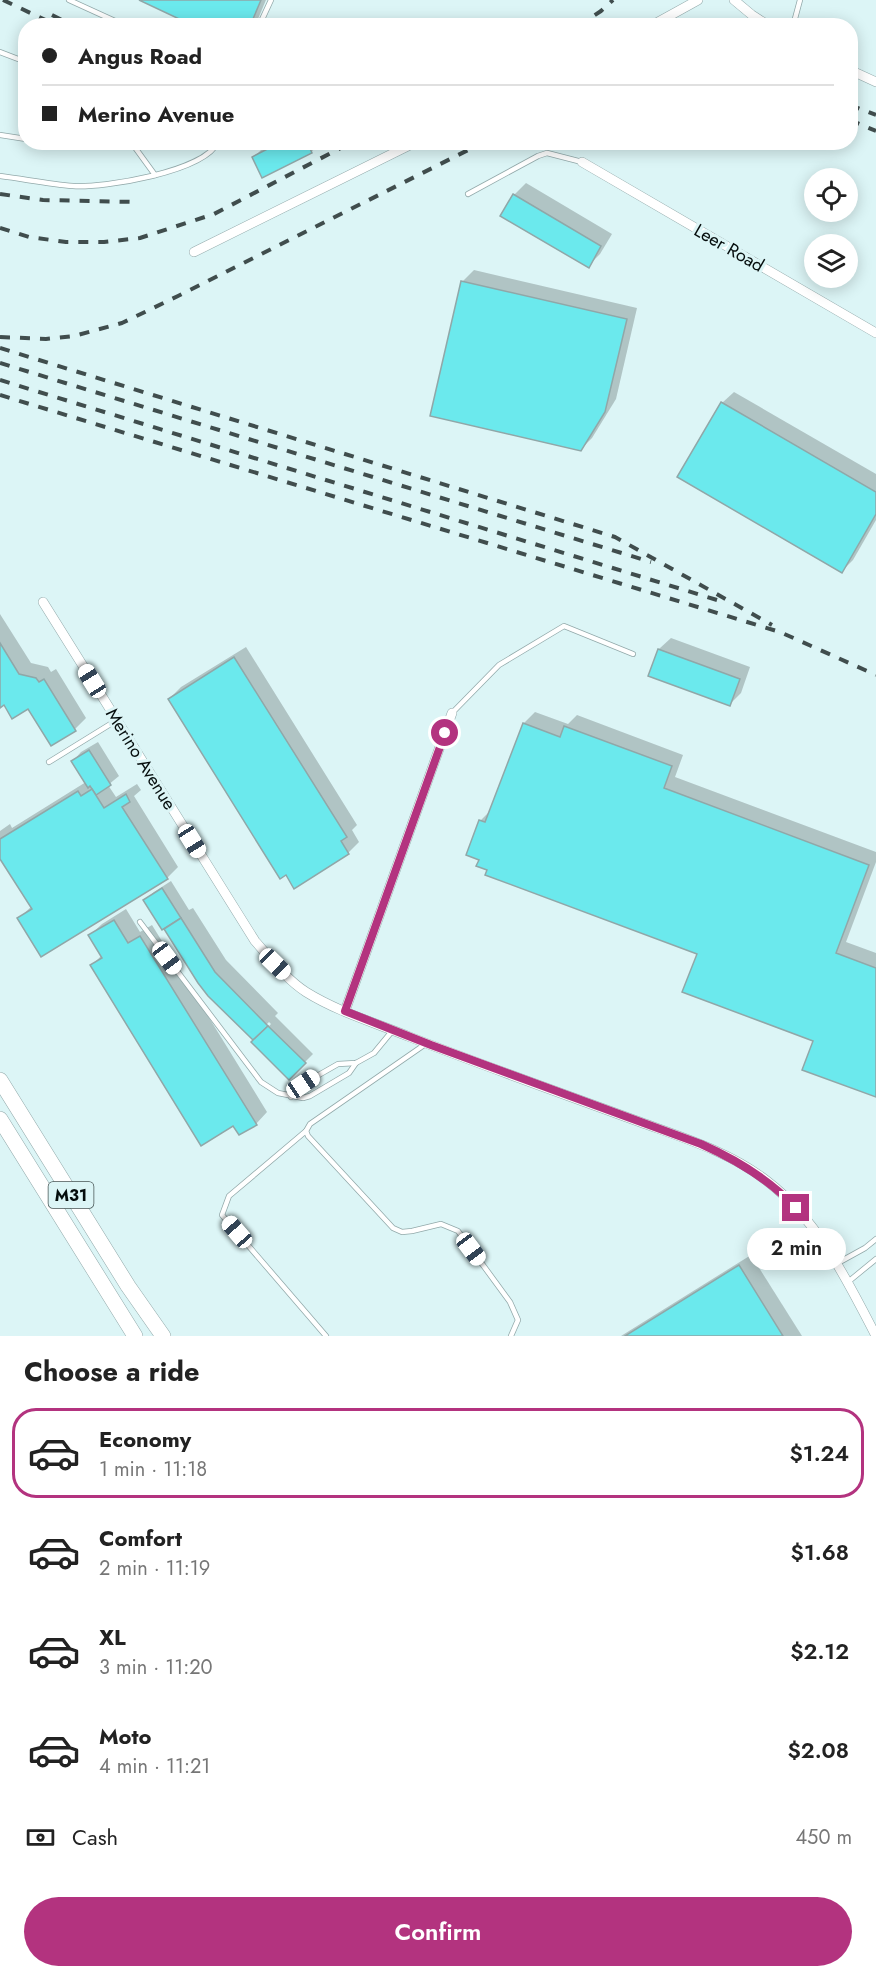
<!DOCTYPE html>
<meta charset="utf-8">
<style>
:root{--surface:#fff;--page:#f2f2f2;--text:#222;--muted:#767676;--line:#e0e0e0;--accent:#b3337f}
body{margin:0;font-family:Jost,sans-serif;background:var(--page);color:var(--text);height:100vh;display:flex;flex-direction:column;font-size:22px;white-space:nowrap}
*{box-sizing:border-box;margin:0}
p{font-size:20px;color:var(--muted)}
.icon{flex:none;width:33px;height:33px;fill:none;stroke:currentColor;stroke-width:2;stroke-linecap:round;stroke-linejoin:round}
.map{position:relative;height:1336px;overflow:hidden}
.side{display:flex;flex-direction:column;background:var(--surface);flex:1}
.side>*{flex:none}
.banner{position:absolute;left:18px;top:18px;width:840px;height:132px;border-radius:24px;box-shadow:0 3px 15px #0003;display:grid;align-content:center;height:132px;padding:0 24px;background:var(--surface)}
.tools{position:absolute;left:804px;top:168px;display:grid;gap:12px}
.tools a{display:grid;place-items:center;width:54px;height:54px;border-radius:50%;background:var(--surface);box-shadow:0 3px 15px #0003;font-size:30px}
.end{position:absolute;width:27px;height:27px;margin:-14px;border:8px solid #b3337f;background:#fff;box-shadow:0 0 0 3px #fff}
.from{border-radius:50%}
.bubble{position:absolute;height:42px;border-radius:21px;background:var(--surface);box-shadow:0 3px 15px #0003;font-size:20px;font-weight:600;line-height:42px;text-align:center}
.car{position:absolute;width:18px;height:36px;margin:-18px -9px;border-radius:8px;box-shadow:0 0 4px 2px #0007;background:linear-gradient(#fff 24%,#345 0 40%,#fff 0 76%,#345 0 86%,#fff 0)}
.banner b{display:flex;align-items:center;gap:21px;height:57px;font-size:22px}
.banner b+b{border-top:2px solid var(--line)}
.banner i{width:15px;height:15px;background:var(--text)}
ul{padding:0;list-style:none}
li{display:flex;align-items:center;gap:18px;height:90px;margin:0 12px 9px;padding:0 12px;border:3px solid transparent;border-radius:24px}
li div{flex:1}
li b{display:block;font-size:22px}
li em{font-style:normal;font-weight:600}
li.current{border-color:var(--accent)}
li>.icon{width:54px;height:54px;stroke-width:1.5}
h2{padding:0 24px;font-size:27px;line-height:72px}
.pay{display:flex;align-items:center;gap:15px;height:66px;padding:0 24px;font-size:22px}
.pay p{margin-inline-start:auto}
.cta{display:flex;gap:12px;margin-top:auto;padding:12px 24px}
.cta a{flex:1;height:69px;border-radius:36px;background:var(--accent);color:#fff;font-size:24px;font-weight:600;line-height:69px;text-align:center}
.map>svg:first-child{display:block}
.shadow{fill:#0003}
.building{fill:#6be9ed;stroke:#90a7a8;stroke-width:1.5}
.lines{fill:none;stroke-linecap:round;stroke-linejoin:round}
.service-casing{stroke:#92a9aa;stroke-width:6}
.minor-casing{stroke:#92a9aa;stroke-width:10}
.primary-casing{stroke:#92a9aa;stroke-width:16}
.service{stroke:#fff;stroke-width:4.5}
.minor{stroke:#fff;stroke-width:9}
.primary{stroke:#fff;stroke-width:15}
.rail{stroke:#404d4d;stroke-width:4;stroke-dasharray:10 10;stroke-linecap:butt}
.route{stroke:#b3337f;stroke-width:8}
.labels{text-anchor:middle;stroke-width:6;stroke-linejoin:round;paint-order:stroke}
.shield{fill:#dcf5f6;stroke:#465353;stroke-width:1.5}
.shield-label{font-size:16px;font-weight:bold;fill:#050d0d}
.street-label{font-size:18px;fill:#050d0d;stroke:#dcf5f6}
</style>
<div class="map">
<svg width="876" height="1336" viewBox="0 0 876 1336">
<rect width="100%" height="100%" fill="#dcf5f6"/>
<g class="shadow">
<polygon points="143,0 266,0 255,26 198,26"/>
<polygon points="275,142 319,142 320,144 311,152 253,158 262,149"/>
<polygon points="526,183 612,234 600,254 588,266 514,195"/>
<polygon points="474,270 637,308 616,399 592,438 580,450 432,415 463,281"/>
<polygon points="734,392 876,474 876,520 853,560 842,571 722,403"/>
<polygon points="0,614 31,663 48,667 51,672 56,669 86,718 75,729 51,744 29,707 4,703 0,706"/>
<polygon points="671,638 750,667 741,693 729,705 650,675 659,649"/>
<polygon points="246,647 357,825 352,830 359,842 348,853 169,699 181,687"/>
<polygon points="535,712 568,724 577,715 683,755 675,777 876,852 876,862 846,942 876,953 876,1096 815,1040 699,953 489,869 481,859 480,821 492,809 524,723"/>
<polygon points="98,742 119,776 108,785 116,797 137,784 141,790 134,796 178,867 167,878 19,918 32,906 0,856 0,831 10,824 12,828 86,782 73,761 81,752"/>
<polygon points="171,881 189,910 193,908 226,960 278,1013 275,1016 313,1054 289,1078 254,1042 271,1024 269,1022 253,1038 199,982 145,900 154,892"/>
<polygon points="126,909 140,932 152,925 267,1112 256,1124 92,965 102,955 90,935 102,924"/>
<polygon points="751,1255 802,1336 621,1336"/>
</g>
<g class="building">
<polygon points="139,0 261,0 250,26 194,26"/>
<polygon points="281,142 307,142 312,153 262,178 252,157"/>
<polygon points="513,194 601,246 589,268 500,216"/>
<polygon points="461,281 627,319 605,412 581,451 430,416"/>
<polygon points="721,402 876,492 876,514 842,573 677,477"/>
<polygon points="0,643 19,674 36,678 39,682 44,679 76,731 51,746 28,709 12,719 4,705 0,708"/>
<polygon points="658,649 740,679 730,706 648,676"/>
<polygon points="234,657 347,837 341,841 349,854 294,889 286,875 280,879 168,699"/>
<polygon points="523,723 560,737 564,726 672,766 664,788 869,865 836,953 876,968 876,1097 802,1070 813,1041 682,992 697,954 485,875 487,870 476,866 479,860 466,855 479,820 485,822"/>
<polygon points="89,750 111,785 96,795 90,786 88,788 71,761"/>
<polygon points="92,789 104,808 126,794 130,802 122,807 168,879 41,957 17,918 32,909 0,859 0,839 78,791 81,796"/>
<polygon points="162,888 181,918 162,930 143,900"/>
<polygon points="181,918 215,972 268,1026 253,1040 208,996 198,983 164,929"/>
<polygon points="114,920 128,943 140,936 257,1125 239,1135 233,1126 201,1146 90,965 102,958 88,935"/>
<polygon points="268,1026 306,1063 289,1080 251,1042"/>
<polygon points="739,1265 783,1336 625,1336"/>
</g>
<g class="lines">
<defs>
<g id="service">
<polyline points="69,0 126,26"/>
<polyline points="259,26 271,0"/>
<polyline points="793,26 800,0"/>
<polyline points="0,52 26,62"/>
<polyline points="0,135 26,139"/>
<polyline points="48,142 79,142"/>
<polyline points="131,142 155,175"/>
<path d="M0 176C24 179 49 184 73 186 104 188 204 172 218 142"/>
<polyline points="468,194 538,156 547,153 582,162"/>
<polyline points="452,713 499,665 564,626 633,654"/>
<polyline points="49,762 117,720"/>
<polyline points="140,922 261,1082 278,1093 303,1098 310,1096 349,1073 356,1063"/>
<polyline points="427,1043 310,1124 306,1131 308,1136 393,1228 402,1232 412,1231 441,1224 458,1231 510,1302 518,1320 511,1336"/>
<polyline points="291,1097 303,1084 338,1064 356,1063 374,1053 393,1030"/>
<polyline points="306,1131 229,1196 222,1215 326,1336"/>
<polyline points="836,1264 865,1248 876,1239"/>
<polyline points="848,1282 876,1259"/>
</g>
<g id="minor">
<polyline points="734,0 752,15 769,26"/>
<polyline points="651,26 698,0"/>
<polyline points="850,70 876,82"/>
<polyline points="582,162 876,333"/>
<polyline points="194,252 416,142"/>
<path d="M43 602 255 941C271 959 286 979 306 992 338 1012 376 1023 410 1037 487 1067 564 1094 640 1122 684 1138 730 1152 767 1181 818 1220 847 1280 876 1336"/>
<polyline points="345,1011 452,713"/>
</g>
<g id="primary">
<polyline points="0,1080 128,1286 163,1336"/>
<polyline points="0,1119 135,1336"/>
</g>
</defs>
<use href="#service" class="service-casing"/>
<use href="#minor" class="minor-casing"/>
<use href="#primary" class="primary-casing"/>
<use href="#service" class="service"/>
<use href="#minor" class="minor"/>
<use href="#primary" class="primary"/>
<g class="rail">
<polyline points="3,0 58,26"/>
<polyline points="52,15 74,26"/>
<polyline points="578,26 601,11 613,0"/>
<polyline points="850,105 876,115"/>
<polyline points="850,120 876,131"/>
<polyline points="0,194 43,200 136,202"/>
<polyline points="0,228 29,237 66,242 104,242 140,238 214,214 352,142"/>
<polyline points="0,337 46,339 74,336 122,323 178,296 484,142"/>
<polyline points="0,348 615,537 772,625"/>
<polyline points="0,363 651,562"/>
<polyline points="0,380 717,600"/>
<polyline points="0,395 780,632 876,675"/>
</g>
</g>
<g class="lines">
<path class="route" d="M445 733 345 1011 431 1045 701 1144C737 1160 769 1179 796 1208"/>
</g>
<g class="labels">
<rect class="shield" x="48.5" y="1182" width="45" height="26" rx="4.5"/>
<g class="shield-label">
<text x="71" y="1201">M31</text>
</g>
<g class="street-label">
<text transform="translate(729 248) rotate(30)" y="6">Leer Road</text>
<text transform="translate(141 759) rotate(58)" y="6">Merino Avenue</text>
</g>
</g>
</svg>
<div class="tools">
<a><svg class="icon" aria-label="locate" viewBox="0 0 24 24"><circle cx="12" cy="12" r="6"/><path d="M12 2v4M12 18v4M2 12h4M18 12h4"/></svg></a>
<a><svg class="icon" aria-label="layers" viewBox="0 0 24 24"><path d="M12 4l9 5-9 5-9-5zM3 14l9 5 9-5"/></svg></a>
</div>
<i class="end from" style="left:445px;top:733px"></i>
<i class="end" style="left:796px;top:1208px"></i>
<div class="bubble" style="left:747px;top:1228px;width:99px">2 min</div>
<i class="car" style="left:92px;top:681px;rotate:328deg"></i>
<i class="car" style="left:192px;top:841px;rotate:148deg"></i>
<i class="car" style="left:167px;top:958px;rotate:143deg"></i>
<i class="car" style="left:275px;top:964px;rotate:134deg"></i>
<i class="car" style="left:303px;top:1084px;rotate:56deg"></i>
<i class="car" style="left:237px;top:1232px;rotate:319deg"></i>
<i class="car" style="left:471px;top:1249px;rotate:143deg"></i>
<div class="banner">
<b><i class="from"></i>Angus Road</b>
<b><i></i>Merino Avenue</b>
</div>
</div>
<section class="side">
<h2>Choose a ride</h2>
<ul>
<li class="current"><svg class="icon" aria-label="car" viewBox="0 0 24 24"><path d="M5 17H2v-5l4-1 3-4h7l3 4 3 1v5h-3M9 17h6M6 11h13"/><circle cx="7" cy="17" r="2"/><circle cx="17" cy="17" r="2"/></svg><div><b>Economy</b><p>1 min · 11:18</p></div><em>$1.24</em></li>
<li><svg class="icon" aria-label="car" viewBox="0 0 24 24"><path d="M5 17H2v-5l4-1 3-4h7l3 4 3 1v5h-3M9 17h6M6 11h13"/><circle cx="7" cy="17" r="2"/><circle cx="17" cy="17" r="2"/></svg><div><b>Comfort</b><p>2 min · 11:19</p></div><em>$1.68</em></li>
<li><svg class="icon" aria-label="car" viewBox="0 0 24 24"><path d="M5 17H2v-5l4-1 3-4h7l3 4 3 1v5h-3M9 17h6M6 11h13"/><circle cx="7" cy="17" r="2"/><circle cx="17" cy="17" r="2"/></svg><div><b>XL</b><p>3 min · 11:20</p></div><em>$2.12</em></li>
<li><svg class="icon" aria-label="car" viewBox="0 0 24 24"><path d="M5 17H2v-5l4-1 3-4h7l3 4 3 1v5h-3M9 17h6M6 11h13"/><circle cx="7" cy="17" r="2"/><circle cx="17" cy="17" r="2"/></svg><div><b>Moto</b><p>4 min · 11:21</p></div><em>$2.08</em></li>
</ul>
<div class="pay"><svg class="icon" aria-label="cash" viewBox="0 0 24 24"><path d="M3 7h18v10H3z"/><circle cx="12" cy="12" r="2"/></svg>Cash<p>450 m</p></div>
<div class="cta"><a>Confirm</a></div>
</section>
